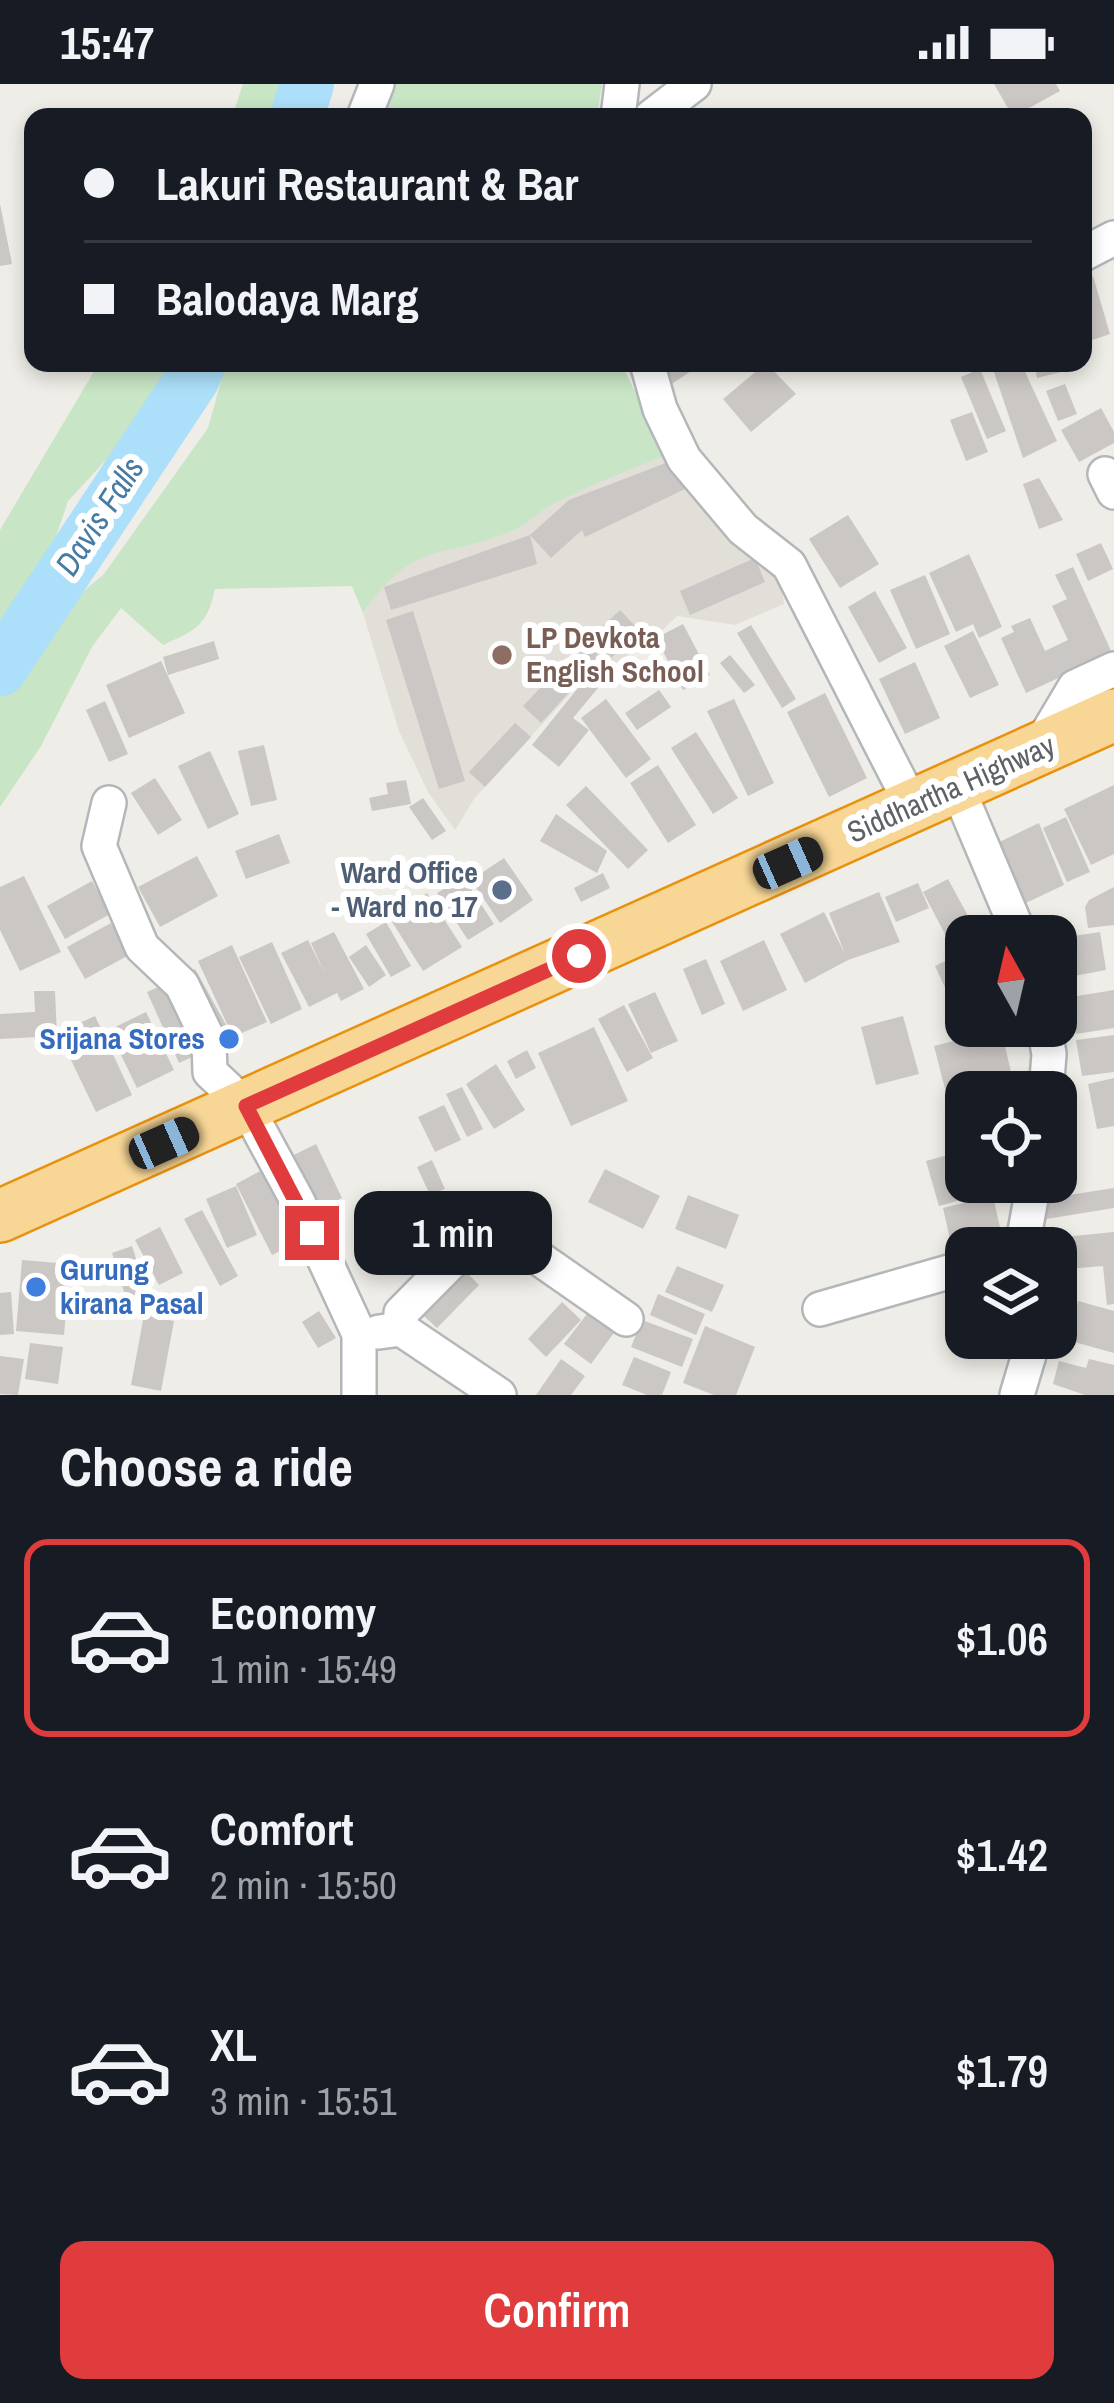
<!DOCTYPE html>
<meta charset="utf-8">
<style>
:root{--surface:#171b24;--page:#242831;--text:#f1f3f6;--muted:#9ea1a6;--line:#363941;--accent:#e03c3e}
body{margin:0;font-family:"Archivo Narrow",sans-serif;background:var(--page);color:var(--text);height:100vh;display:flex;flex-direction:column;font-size:45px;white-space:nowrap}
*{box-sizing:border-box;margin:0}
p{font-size:39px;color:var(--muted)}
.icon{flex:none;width:66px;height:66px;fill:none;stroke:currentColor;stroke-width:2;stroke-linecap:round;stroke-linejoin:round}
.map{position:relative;height:1311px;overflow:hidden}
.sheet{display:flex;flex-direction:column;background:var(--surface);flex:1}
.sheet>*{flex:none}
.banner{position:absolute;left:24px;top:24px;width:1068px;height:264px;border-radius:24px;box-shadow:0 6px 18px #0003;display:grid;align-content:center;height:264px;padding:0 60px;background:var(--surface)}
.needle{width:78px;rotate:352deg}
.fabs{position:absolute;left:945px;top:831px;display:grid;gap:24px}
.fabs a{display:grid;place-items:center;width:132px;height:132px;border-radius:24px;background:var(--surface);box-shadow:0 6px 18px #0003;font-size:60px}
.end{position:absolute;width:54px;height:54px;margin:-27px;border:15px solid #e03c3e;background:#fff;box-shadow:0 0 0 6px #fff}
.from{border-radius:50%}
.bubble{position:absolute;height:84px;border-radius:24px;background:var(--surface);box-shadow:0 6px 18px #0003;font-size:39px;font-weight:600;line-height:84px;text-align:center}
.car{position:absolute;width:36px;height:72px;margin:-36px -18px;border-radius:15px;box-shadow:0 0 9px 3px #0007;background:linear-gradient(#222 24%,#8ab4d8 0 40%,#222 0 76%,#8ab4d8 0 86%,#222 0)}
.banner b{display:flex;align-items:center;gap:42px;height:114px;font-size:45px}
.banner b+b{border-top:3px solid var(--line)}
.banner i{width:30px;height:30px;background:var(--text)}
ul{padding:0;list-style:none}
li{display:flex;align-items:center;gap:36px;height:198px;margin:0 24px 18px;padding:0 36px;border:6px solid transparent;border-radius:24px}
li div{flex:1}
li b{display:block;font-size:45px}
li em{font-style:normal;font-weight:600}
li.current{border-color:var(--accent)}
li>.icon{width:108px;height:108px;stroke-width:1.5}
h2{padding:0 60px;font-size:54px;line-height:144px}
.primary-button{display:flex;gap:24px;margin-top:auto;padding:24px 60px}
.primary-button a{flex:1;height:138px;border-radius:24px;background:var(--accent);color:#fff;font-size:48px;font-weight:600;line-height:138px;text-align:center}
.status{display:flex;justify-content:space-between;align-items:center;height:84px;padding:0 60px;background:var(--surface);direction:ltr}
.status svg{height:33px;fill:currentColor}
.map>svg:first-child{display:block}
.education{fill:#e2ded8}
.green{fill:#c8e5c5}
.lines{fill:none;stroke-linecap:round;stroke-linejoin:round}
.river{stroke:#acdffa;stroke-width:54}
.building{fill:#cbc7c4}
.minor-casing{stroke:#b4b7ba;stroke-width:38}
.highway-casing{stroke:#e9910d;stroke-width:56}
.minor{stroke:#fff;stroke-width:33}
.highway{stroke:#f7d696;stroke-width:51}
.route{stroke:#e03c3e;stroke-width:15}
.education-dot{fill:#8d6e63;stroke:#fff;stroke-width:4.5}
.service-dot{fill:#5c6f8a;stroke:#fff;stroke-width:4.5}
.shop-dot{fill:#3f7fe0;stroke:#fff;stroke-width:4.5}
.labels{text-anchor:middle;stroke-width:12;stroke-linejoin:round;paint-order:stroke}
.education-label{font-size:30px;font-weight:bold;fill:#785e54;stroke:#fff;text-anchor:start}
.street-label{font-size:30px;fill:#5e6266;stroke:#fff}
.service-label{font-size:30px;font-weight:bold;fill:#4e5e75;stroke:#fff;text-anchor:end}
.shop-label{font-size:30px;font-weight:bold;fill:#366cbe;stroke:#fff;text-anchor:end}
.water-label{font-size:33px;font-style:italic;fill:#467ba3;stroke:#fff}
</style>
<div class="status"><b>15:47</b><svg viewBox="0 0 49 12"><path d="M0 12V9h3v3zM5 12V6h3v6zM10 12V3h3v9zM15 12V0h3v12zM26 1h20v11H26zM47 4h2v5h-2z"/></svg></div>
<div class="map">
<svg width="1114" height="1311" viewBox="0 0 1114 1311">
<rect width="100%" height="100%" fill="#efede7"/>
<polygon class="education" points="666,371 780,494 784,520 735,541 677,532 654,554 597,591 590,588 474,715 455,746 428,708 399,647 363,529 386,497 420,471 517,445 538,428 592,399"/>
<g class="green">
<polygon points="243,0 293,0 282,33 232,33"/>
<polygon points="393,0 602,0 597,33 384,33"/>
<polygon points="99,279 173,279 117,364 68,417 40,500 0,545 0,446"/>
<path d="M226 279H621L666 371C628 386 590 401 553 420 539 427 528 440 514 446 439 478 418 451 363 529L352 502 215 505C207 542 196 546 163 561L121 524 92 563 41 662 0 723V613L48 537 104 490 208 344Z"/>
</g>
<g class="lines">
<g class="river">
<polyline points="297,33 307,0"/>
<polyline points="0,585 193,294 199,279"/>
</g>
</g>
<g class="building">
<polygon points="994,0 1056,0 1060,7 1013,33"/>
<polygon points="0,120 12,180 0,182"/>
<polygon points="1093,192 1110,250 1083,259 1083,195"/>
<polygon points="675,279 703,279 670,301 662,287"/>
<polygon points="766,279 796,310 751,348 723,315"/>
<polygon points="1011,279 1021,279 1057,357 1023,374 994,288"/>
<polygon points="1034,279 1075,279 1076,284 1037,294"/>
<polygon points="980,285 1006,347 987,355 961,293"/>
<polygon points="1065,300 1077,330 1058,337 1046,307"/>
<polygon points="1101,324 1114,348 1114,359 1079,378 1061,346"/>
<polygon points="972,328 988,368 966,377 950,336"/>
<polygon points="671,377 685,405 585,453 582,446 551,474 530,451 569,416"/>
<polygon points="1039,394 1063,436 1039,445 1023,400"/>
<polygon points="848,431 879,480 840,504 809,455"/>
<polygon points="530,451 537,480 391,526 384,503"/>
<polygon points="1101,459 1113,485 1088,497 1076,470"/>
<polygon points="969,470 1002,543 979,554 973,540 956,548 929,489"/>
<polygon points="755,474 765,498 690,531 680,507"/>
<polygon points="1073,483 1112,569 1026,609 1001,554 1014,548 1011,542 1030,534 1045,567 1068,556 1052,522 1067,515 1055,491"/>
<polygon points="925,491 950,550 916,565 890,506"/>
<polygon points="875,507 907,564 879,579 848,523"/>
<polygon points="620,526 640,547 597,587 577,566"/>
<polygon points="413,527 465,697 439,705 386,536"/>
<polygon points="683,540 710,591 683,606 656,554"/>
<polygon points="751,541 796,615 782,624 737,549"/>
<polygon points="973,547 999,601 970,614 944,562"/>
<polygon points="214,557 219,575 168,591 163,573"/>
<polygon points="730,571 755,601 744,609 720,579"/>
<polygon points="569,574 586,590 541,639 523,622"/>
<polygon points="161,577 185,629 129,654 106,601"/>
<polygon points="915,578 940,634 905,650 879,595"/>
<polygon points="586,594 598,604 573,634 589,646 559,683 532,661"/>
<polygon points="659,606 671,623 637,646 625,629"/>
<polygon points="825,609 867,694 829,713 787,628"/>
<polygon points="606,615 651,675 626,694 581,634"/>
<polygon points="734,615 774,699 748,712 707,627"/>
<polygon points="105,617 128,670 109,678 86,626"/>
<polygon points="515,639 531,653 485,703 469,688"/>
<polygon points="696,648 738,714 713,730 671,664"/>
<polygon points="264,661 277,716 251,722 238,667"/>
<polygon points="210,667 239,730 208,745 178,682"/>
<polygon points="658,681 696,741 668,759 630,699"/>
<polygon points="155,694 182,736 158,751 131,709"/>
<polygon points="406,696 411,720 372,727 369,714 388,710 386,699"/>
<polygon points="1114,701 1114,770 1091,781 1064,725"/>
<polygon points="586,702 648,766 628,785 566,721"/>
<polygon points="423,714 446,747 432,756 409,723"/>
<polygon points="556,730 607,767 597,789 540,757"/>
<polygon points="1066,733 1090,788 1067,798 1043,744"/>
<polygon points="1039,739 1064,801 1017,823 989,763"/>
<polygon points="279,750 290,779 246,795 235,767"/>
<polygon points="197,772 218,812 160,843 138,803"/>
<polygon points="504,774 533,816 500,839 471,796"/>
<polygon points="603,789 610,804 581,818 574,804"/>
<polygon points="24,792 61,868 20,887 0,846 0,803"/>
<polygon points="463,793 494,840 468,856 437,809"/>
<polygon points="948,795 974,843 948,856 923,808"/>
<polygon points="92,797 110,830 65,855 47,822"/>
<polygon points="918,799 929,824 896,838 885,813"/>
<polygon points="1114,803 1114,841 1088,844 1085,823 1089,816"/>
<polygon points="879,808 900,858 848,876 805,899 780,850 824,828 845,870 829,829"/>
<polygon points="427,809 462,863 423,887 389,833"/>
<polygon points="386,838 411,882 391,893 366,850"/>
<polygon points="111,839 129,871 85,895 67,863"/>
<polygon points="334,848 364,905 341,917 337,909 309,923 281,869 308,856 325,890 311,859"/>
<polygon points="1100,848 1106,886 1074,892 1067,853"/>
<polygon points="764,856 787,906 743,927 720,877"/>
<polygon points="272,858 302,925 271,940 239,873"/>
<polygon points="232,861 267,938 233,953 198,877"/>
<polygon points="366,861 386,891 369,903 349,873"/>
<polygon points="966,867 966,901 948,910 935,882"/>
<polygon points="706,875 725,920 702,931 683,885"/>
<polygon points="195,885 238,962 225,969 183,892"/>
<polygon points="174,896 205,967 179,979 147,908"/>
<polygon points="1114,906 1114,944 1076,950 1071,913"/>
<polygon points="34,907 55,907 57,952 0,955 0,930 35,928"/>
<polygon points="655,908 678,957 651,969 628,920"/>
<polygon points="624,921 653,974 627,988 598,935"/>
<polygon points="146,928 174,986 137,1004 109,946"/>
<polygon points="95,932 132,1011 96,1028 58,949"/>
<polygon points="903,932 919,990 876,1001 861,943"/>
<polygon points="594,943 628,1017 571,1042 538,969"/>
<polygon points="1001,945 1011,988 945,1005 934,962"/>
<polygon points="1114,951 1114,988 1082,992 1076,956"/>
<polygon points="527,966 536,984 516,995 507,977"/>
<polygon points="496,980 525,1026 494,1045 466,1000"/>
<polygon points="1114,994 1114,1042 1097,1045 1088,1000"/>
<polygon points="462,1003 483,1045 467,1053 446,1010"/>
<polygon points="966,1020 966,1054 956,1057 947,1025"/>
<polygon points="444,1021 461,1056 435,1068 418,1033"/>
<polygon points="316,1060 342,1114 312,1129 286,1075"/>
<polygon points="966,1066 966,1098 1020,1099 939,1122 926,1077"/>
<polygon points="432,1076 445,1105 430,1111 417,1083"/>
<polygon points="271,1081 308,1153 272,1171 236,1100"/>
<polygon points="605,1085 660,1112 643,1145 588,1118"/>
<polygon points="236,1102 257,1151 227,1164 206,1115"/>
<polygon points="1114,1104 1114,1124 1046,1135 1043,1115"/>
<polygon points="688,1111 739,1131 726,1165 675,1145"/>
<polygon points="993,1112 1003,1157 953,1169 943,1124"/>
<polygon points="202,1126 238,1192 220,1202 184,1135"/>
<polygon points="160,1143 183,1189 159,1201 135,1156"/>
<polygon points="1114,1148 1114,1220 1107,1221 1103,1182 1066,1185 1063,1153"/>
<polygon points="132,1162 146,1207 126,1214 112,1169"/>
<polygon points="22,1176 70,1180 64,1251 16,1247"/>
<polygon points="456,1178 479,1201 437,1244 413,1222"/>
<polygon points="677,1182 724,1201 712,1228 665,1208"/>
<polygon points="11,1208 14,1250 0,1251 0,1209"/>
<polygon points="658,1210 705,1230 696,1251 650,1231"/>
<polygon points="1078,1217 1114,1227 1114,1269 1067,1256"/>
<polygon points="562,1218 581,1236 546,1273 528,1255"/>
<polygon points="590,1226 616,1246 591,1280 564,1260"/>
<polygon points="319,1227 336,1254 318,1264 302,1238"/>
<polygon points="144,1231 174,1237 161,1307 131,1301"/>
<polygon points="642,1236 693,1255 682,1283 631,1263"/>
<polygon points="705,1242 755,1263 736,1311 714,1311 683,1299"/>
<polygon points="30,1259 63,1263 58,1300 25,1295"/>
<polygon points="0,1272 24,1275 18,1311 0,1310"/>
<polygon points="634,1273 671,1288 662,1311 647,1311 622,1301"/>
<polygon points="561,1275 585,1292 571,1311 536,1311"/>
<polygon points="1089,1275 1114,1281 1114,1311 1085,1311 1053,1300 1059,1277 1086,1284"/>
</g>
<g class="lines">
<defs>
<g id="minor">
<polyline points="364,33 377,0"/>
<polyline points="618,33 622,0"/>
<polyline points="651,33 694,0"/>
<polyline points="1083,170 1114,154"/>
<polyline points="647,279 660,325 684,375 743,445 789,481 913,723"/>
<polyline points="1105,390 1114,408"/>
<polyline points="1032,664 1047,650 1075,603 1114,585"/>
<polyline points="958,705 1020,852"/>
<polyline points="109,719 99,762 142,863 182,901 209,957 210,988 246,1022 297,1116 359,1250 359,1311"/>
<polyline points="1044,942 1049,970 1046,1008"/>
<polyline points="1022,1164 1034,1098"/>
<polyline points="820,1225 966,1183"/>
<polyline points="401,1245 401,1229 482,1147 497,1145 626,1235"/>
<polyline points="379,1248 401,1245 499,1311"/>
<polyline points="1017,1311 1031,1264 1030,1254"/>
</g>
<polyline id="highway" points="0,1132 1114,631"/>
</defs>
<use href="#minor" class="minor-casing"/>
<use href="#highway" class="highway-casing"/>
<use href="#minor" class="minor"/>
<use href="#highway" class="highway"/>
</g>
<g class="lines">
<polyline class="route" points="312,1149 246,1022 579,872"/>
</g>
<circle class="education-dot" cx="502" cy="571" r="12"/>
<circle class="service-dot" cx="502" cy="806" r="12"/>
<g class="shop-dot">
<circle cx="229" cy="955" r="12"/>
<circle cx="36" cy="1203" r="12"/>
</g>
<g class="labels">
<g class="education-label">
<text x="526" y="564">LP Devkota<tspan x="526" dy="34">English School</tspan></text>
</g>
<g class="street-label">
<text transform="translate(951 705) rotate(-24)" y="10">Siddhartha Highway</text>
</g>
<g class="service-label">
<text x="478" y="799">Ward Office<tspan x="478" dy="34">- Ward no 17</tspan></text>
</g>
<g class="shop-label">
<text x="205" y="965">Srijana Stores</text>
<text x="60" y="1196" text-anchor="start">Gurung<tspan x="60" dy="34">kirana Pasal</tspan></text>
</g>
<g class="water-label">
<text transform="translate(99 432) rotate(-57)" y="12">Davis Falls</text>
</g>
</g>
</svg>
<div class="fabs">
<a><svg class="needle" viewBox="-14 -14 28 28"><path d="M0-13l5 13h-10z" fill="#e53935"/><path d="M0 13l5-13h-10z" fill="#9ea1a6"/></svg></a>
<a><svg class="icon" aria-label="locate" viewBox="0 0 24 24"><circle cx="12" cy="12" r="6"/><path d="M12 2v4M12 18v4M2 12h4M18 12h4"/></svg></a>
<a><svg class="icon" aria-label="layers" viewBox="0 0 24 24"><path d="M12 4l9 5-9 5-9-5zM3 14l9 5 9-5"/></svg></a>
</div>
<i class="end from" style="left:579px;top:872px"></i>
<i class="end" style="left:312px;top:1149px"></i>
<div class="bubble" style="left:354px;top:1107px;width:198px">1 min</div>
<i class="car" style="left:788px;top:779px;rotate:66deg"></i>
<i class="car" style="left:164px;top:1059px;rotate:66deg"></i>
<div class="banner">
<b><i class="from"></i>Lakuri Restaurant &amp; Bar</b>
<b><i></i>Balodaya Marg</b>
</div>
</div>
<section class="sheet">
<h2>Choose a ride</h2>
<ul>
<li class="current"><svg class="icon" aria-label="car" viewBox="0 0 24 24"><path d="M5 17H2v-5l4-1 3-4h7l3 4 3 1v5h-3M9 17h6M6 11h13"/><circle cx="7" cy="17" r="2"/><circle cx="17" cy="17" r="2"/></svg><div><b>Economy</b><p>1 min · 15:49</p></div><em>$1.06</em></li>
<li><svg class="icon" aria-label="car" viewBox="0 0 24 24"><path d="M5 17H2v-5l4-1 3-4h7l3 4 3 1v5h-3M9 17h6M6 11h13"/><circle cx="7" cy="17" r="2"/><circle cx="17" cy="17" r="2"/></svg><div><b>Comfort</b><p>2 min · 15:50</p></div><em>$1.42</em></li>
<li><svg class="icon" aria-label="car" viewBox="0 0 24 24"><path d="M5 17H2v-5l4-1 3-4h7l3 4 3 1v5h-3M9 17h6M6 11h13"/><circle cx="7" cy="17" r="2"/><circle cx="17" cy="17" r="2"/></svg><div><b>XL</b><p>3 min · 15:51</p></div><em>$1.79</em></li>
</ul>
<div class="primary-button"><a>Confirm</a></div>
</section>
